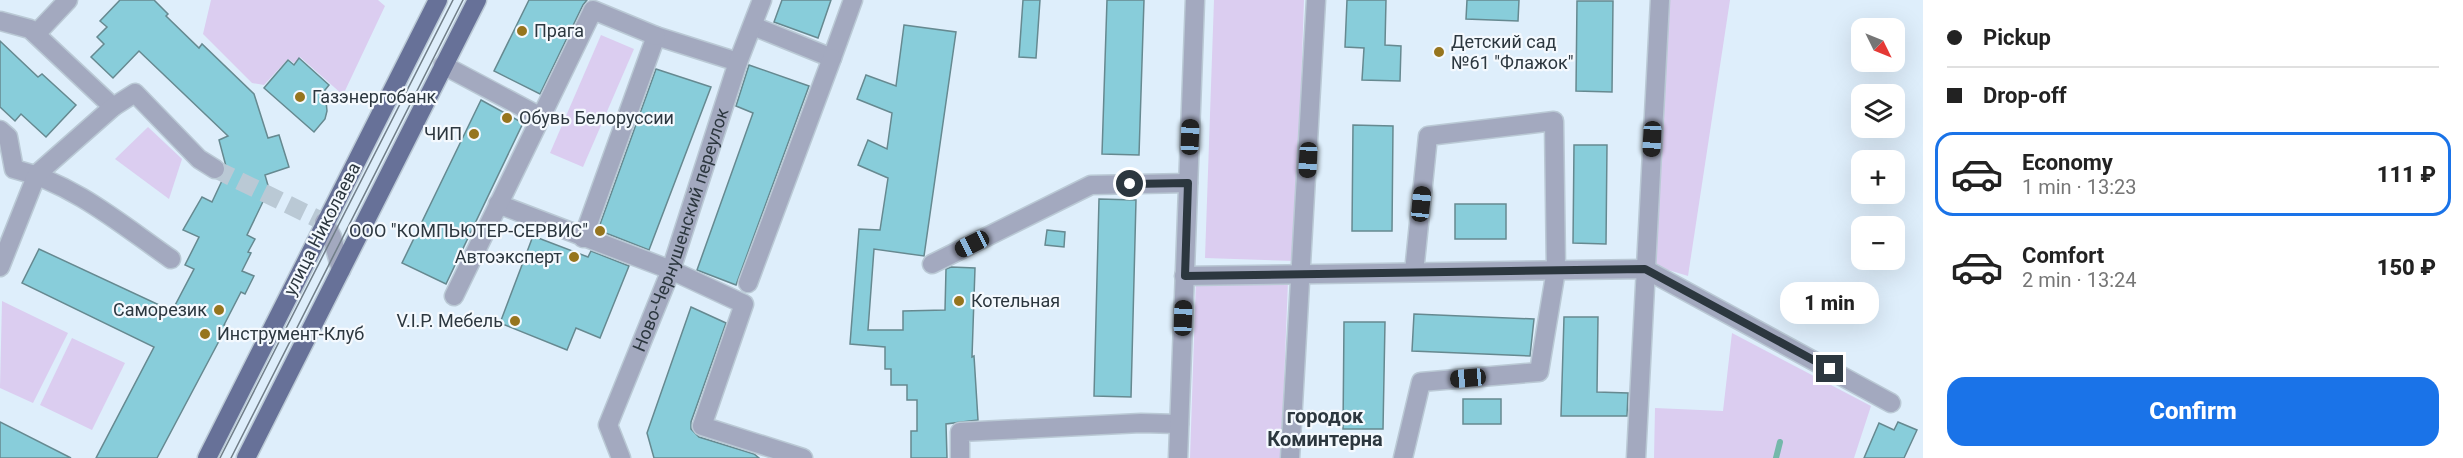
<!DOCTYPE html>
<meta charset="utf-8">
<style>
:root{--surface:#fff;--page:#f6f6f6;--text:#222;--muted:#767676;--line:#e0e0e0;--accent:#1a73e8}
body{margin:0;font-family:Roboto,sans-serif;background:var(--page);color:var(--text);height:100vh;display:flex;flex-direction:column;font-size:22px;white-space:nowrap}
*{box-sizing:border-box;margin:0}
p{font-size:20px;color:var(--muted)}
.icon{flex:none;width:33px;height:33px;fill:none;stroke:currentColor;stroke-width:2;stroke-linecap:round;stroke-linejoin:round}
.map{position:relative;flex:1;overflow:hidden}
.drawer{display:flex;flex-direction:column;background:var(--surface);width:540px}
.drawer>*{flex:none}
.guide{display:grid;align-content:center;height:132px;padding:0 24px;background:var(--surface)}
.needle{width:39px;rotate:133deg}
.controls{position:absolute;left:1851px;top:18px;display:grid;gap:12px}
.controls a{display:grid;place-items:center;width:54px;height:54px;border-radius:12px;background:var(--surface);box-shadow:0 6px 24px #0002;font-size:30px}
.end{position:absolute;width:27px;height:27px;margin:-14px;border:8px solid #2c373f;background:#fff;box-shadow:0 0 0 3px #fff}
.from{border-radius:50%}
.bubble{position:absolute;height:42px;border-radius:18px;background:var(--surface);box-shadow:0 6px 24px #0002;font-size:20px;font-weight:800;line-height:42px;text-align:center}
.car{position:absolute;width:18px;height:36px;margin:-18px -9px;border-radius:8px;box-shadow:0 0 4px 2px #0007;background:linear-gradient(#222 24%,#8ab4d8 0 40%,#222 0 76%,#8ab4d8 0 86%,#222 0)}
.guide b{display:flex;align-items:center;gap:21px;height:57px;font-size:22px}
.guide b+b{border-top:2px solid var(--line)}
.guide i{width:15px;height:15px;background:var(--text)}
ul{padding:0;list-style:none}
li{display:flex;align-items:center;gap:18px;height:84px;margin:0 12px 9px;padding:0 12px;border:3px solid transparent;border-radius:18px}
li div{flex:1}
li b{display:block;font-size:22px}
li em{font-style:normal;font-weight:800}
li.on{border-color:var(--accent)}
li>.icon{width:54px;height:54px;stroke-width:1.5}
.action{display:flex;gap:12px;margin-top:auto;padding:12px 24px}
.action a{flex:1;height:69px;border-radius:18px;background:var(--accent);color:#fff;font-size:24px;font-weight:800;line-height:69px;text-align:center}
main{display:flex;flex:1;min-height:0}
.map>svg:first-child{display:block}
.green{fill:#dbcdf0}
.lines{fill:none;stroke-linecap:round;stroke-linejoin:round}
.stream{stroke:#74b8aa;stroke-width:6}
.building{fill:#88cdda;stroke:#668990;stroke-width:1.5}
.minor-tunnel{stroke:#bac9d5;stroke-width:18;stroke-dasharray:18 9;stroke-linecap:butt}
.minor-casing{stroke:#bac9d5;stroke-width:21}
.major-casing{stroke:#bac9d5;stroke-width:21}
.minor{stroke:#a3a9bf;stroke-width:18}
.major{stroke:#677198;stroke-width:18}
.tram{stroke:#717e88;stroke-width:1.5}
.route{stroke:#2c373f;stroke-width:8}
.poi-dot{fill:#96751e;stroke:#f4f9fe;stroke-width:2}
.labels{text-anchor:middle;stroke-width:4.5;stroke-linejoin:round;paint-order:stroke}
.poi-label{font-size:18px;fill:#2c373f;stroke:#f4f9fe;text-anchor:start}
.street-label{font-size:18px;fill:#2c373f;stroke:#f4f9fe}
.neighbourhood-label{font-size:20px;font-weight:bold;fill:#2c373f;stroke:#f4f9fe}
</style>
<main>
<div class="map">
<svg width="1923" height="458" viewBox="0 0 1923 458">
<rect width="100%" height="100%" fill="#deeefb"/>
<g class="green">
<polygon points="211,0 378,0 385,6 343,95 300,57 294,63 288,59 264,85 252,83 203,34"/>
<polygon points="1214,0 1304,0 1295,261 1205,258"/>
<polygon points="1667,0 1730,0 1688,276 1649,264"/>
<polygon points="601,35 634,49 583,167 550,153"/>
<polygon points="148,127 182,159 169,199 115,159"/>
<polygon points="1196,279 1288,281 1281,458 1190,458"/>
<polygon points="2,301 68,333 33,403 0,388"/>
<polygon points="1732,333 1871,406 1854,458 1654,458 1655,408 1723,411"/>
<polygon points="72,338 125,363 92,430 40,405"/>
</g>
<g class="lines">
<polyline class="stream" points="1776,458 1780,442"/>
</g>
<g class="building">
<polygon points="120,0 154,0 168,14 166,16 199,48 202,44 254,94 268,138 279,135 289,167 265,175 269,189 247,235 255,239 248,252 251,253 242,271 254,276 245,294 241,292 224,325 227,326 157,458 96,458 154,347 22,283 39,249 172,311 194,269 185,265 199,237 183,230 202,197 212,202 227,170 219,140 228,136 139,51 113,78 91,57 104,44 97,37 107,27 100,21"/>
<polygon points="529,0 587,0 583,5 540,94 494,71"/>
<polygon points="782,0 831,0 818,38 774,22"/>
<polygon points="1023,0 1040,0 1036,58 1019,57"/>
<polygon points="1107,0 1144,0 1139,155 1102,154"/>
<polygon points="1347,0 1386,0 1385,45 1401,46 1400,81 1362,80 1364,48 1345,47"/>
<polygon points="1467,0 1519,0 1518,21 1466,19"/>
<polygon points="1577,1 1613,1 1612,92 1576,91"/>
<polygon points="904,25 956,32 924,256 874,249 868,330 903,330 903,311 945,310 946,269 951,267 975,268 972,357 974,356 978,420 946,424 947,458 911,458 911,431 917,431 917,400 907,400 907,385 891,385 891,369 885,369 885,347 850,344 859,229 880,230 888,178 858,165 868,140 887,149 892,113 857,99 866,75 896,86"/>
<polygon points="0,41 38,77 42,74 76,105 46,137 21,114 15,121 0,107"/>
<polygon points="299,58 329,85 325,90 327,111 325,119 314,132 264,88 288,60 294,65"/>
<polygon points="749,65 809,86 736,285 697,270 753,113 736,106"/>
<polygon points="656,69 711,87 649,250 598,230"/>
<polygon points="481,100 523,123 446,284 402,263"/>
<polygon points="1353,125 1393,126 1392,231 1352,231"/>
<polygon points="1574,145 1607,145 1606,244 1573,243"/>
<polygon points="1099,199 1136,200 1131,397 1094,396"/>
<rect x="1455" y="204" width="51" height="35"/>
<polygon points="1047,230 1065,232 1064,247 1045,245"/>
<polygon points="533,236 588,257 591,251 629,266 600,338 576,328 567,350 500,323"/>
<polygon points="691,307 726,323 691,422 691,429 699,437 754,454 759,458 654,458 647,433"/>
<polygon points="1414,314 1534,319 1530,356 1412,351"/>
<polygon points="1564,317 1598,317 1597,392 1628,393 1627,416 1561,416"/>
<polygon points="1344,322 1385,322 1383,429 1343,429"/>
<rect x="1463" y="399" width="38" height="25"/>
<polygon points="0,422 71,458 0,458"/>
<polygon points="1898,422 1917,430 1904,458 1864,458 1879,423 1894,430"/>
</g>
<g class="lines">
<polyline class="minor-tunnel" points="215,169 324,222"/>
<defs>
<g id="minor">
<polyline points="0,21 30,29 113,107"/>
<polyline points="753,26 832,58 853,0"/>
<polyline points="36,34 68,0"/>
<polyline points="443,65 541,117"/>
<path d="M0 130 8 137 14 169C73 183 122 225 171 259"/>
<polyline points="498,204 671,270 744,304 702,426 803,458"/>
<polyline points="324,222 332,237 341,270"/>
<polyline points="583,238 656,36 738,62"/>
<polyline points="932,264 1091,185 1188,183"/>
<polyline points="0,267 37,174 113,107 135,93 199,159 215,169"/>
<polyline points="1184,276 1645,269 1891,403"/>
<polyline points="748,283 832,58"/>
<polyline points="454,296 593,10 656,36"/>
<path id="s1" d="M621 458 608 425 671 270 738 62 762 0"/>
<polyline points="960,458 960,432 1141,423 1179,424"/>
<polyline points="1178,458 1195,0"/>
<polyline points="1290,458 1316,0"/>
<polyline points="1403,458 1421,382 1539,372 1556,270 1554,121 1428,136 1414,272"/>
<polyline points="1636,458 1660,0"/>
</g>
<g id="major">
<polyline points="207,458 438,0"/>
<polyline points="246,458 477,0"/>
</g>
</defs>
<use href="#minor" class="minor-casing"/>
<use href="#major" class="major-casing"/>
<use href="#minor" class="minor"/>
<use href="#major" class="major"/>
<g class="tram">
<polyline points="220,458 453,0"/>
<polyline points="231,458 463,0"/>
</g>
</g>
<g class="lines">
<polyline class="route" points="1130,184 1188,183 1185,276 1645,269 1830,369"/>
</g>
<g class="poi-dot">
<circle cx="522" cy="31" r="6"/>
<circle cx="1439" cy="52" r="6"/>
<circle cx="300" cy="97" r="6"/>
<circle cx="507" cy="118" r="6"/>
<circle cx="474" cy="134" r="6"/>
<circle cx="600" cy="231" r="6"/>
<circle cx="574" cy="257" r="6"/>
<circle cx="959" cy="301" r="6"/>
<circle cx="219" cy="310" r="6"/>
<circle cx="515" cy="321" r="6"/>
<circle cx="205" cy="334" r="6"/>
</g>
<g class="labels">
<g class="poi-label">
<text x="534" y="37">Прага</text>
<text x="1451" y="48">Детский сад<tspan x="1451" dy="21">№61 "Флажок"</tspan></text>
<text x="312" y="103">Газэнергобанк</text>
<text x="519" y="124">Обувь Белоруссии</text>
<text x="462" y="140" text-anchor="end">ЧИП</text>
<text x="588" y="237" text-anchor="end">ООО "КОМПЬЮТЕР-СЕРВИС"</text>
<text x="562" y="263" text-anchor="end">Автоэксперт</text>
<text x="971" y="307">Котельная</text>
<text x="207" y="316" text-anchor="end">Саморезик</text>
<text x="503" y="327" text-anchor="end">V.I.P. Мебель</text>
<text x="217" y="340">Инструмент-Клуб</text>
</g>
<g class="street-label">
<text transform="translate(322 229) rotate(-63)" y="6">улица Николаева</text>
<text dy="6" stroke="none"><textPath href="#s1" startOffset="244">Ново-Чернушенский переулок</textPath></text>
</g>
<g class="neighbourhood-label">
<text x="1325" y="423">городок<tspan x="1325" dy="23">Коминтерна</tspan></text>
</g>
</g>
</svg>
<div class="controls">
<a><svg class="needle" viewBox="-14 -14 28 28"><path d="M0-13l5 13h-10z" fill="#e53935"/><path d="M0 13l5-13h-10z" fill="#767676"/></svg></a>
<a><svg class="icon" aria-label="layers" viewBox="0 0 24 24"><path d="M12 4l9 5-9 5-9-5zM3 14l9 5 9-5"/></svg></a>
<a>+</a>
<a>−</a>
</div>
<i class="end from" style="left:1130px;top:184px"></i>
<i class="end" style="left:1830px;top:369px"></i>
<div class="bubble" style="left:1780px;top:282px;width:99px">1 min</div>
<i class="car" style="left:1190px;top:137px;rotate:2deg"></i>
<i class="car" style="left:1652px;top:139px;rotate:183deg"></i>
<i class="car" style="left:1308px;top:160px;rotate:183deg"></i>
<i class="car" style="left:1421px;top:204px;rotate:6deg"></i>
<i class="car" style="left:972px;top:244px;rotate:243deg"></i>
<i class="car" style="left:1183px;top:318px;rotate:2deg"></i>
<i class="car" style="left:1468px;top:378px;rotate:265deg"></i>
</div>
<section class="drawer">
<div class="guide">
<b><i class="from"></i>Pickup</b>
<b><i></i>Drop-off</b>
</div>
<ul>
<li class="on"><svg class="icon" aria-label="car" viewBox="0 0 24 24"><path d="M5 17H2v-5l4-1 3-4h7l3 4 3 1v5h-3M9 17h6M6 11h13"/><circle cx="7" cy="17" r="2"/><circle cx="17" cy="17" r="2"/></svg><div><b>Economy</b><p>1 min · 13:23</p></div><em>111 ₽</em></li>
<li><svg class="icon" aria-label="car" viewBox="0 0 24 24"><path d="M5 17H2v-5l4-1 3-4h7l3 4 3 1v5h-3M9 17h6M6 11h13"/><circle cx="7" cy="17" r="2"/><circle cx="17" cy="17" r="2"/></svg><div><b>Comfort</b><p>2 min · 13:24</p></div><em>150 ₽</em></li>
</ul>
<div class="action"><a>Confirm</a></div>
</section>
</main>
